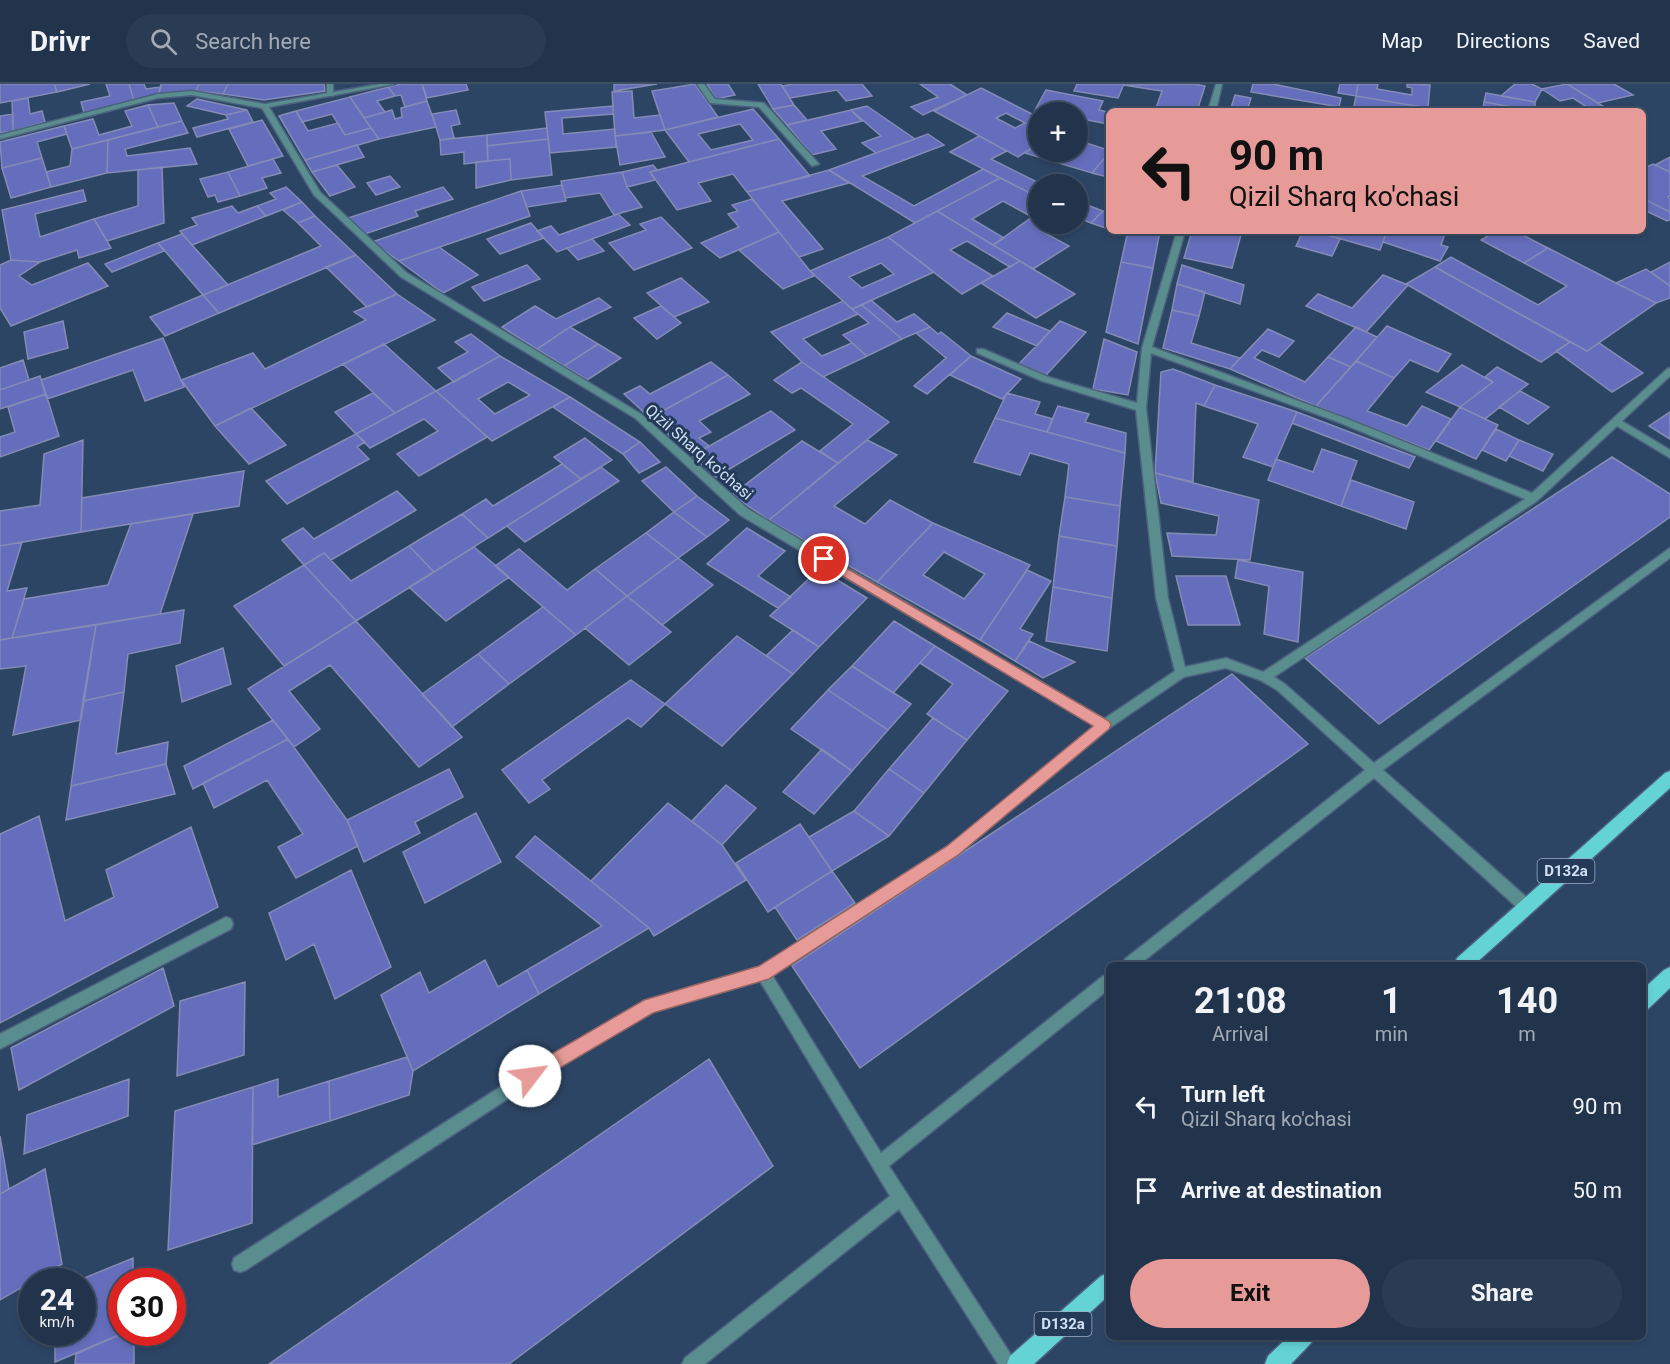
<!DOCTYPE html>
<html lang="en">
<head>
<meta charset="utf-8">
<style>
	:root { --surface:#22344c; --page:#2a3c53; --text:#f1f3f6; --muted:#a2aab5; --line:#3f4f64; --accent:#e69b98 }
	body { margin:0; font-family:Roboto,sans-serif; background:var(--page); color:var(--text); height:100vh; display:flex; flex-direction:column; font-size:22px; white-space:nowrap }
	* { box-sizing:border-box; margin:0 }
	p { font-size:20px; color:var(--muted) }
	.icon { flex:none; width:33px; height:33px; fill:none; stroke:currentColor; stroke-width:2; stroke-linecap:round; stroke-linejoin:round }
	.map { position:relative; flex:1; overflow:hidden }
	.panel { position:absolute; left:1106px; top:878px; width:540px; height:378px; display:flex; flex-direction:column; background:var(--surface); border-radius:9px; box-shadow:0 3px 9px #0003,0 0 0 2px var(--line) }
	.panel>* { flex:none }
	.hud { position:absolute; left:1106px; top:24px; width:540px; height:126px; border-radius:9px; box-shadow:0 3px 9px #0003,0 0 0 2px var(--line); background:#e69b98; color:#111; overflow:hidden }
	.buttons { position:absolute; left:1028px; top:18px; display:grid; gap:12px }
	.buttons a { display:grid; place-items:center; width:60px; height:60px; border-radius:50%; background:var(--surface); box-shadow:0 3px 9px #0003,0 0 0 2px var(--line); font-size:30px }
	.speed { position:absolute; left:18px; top:1184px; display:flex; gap:12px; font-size:30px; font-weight:700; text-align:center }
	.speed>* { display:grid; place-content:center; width:78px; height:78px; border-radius:50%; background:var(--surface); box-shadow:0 3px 9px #0003,0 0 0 2px var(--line); line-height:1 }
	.speed small { font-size:15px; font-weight:400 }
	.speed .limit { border:9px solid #d22; background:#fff; color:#111 }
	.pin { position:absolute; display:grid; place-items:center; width:51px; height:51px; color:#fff; margin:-26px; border:3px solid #fff; border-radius:50%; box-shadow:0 2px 6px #0007 }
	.me { position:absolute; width:66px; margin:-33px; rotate:60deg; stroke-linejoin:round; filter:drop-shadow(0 0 4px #0008) }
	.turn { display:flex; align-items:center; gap:21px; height:126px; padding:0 24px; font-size:27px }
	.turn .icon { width:78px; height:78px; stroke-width:2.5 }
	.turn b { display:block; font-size:42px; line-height:51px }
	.eta { display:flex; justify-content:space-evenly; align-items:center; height:102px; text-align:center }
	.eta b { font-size:36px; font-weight:700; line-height:42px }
	.cta { display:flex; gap:12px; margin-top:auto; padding:12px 24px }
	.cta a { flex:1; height:69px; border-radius:36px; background:var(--accent); color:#111; font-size:24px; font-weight:700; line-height:69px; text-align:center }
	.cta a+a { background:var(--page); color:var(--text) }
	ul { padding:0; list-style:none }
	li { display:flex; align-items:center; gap:18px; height:84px; padding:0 24px }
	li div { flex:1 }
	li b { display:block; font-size:22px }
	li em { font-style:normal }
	header { display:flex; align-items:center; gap:36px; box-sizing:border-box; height:84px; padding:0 30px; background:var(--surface); border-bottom:2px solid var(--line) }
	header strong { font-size:28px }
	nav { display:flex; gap:33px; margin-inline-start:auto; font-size:21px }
	.search { width:420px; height:54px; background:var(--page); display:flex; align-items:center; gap:15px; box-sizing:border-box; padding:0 21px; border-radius:33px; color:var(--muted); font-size:22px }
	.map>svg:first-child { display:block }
	.building { fill:#656ebc; stroke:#848cb5; stroke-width:1.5; fill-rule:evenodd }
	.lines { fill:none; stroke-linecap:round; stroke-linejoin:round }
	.service-casing { stroke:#4b617f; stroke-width:3 }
	.minor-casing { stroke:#4b617f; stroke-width:3 }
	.primary-casing { stroke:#4b617f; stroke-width:3 }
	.service { fill:#5a8d8d; fill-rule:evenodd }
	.minor { fill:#5a8d8d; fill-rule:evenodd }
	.primary { fill:#64d3d5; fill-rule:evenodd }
	.route { fill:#e69b98; stroke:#966563; stroke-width:1.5 }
	.labels { text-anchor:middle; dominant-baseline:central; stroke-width:6; stroke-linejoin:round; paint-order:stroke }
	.shield { fill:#233a59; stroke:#9eaec6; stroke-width:1.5 }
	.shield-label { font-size:15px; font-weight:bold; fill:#d2e0f4 }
	.street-label { font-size:16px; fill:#d2e0f4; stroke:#233a59 }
</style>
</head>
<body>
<header>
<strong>Drivr</strong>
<div class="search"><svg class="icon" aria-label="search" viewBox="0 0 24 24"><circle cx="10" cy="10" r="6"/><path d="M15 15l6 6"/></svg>Search here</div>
<nav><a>Map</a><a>Directions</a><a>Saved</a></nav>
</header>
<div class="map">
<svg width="1670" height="1280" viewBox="0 0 1670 1280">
	<rect width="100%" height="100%" fill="#2d4565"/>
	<path class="building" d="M0,0H54L57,8L0,19Z
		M54,0H90L57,8Z
		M106,0H129L134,17L84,29L81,18L110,12Z
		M129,0H144L146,5L161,3L158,12L134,17Z
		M161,0H199L196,7L158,12Z
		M199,0H228L223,10L196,7Z
		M228,0H324L325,7L264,16L223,10Z
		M401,0H422L427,17L405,23L401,11L395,12L388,3Z
		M422,0H466L468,6L427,14Z
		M614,0H657L614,7Z
		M695,0L718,33L665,46L652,7Z
		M707,0H728L735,11L716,15Z
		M758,0H781L794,21L773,25Z
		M793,0H862L872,12L846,17L837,6L790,14L782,2Z
		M920,0H950L967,11L923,31L911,23L938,13Z
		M1077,0H1124L1118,14L1074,7Z
		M1194,0L1205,2L1197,27H1155L1162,7L1123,1Z
		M1253,0H1273L1341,14L1339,23L1251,8Z
		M1340,0H1358L1356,12L1338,9Z
		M1358,0H1378L1377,5L1412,11V4L1407,3V0L1430,1L1428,24L1356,12Z
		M1515,0H1532L1542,5L1535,18L1501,12Z
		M1567,0L1598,19L1610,27H1593L1573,14L1560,17L1542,5Z
		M1567,0H1614L1633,11L1598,19Z
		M388,3L395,12L377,17L385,28L364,34L350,13Z
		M981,4L1038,33V60L1018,73L934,27ZM1006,29L1025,39L1015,44L996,34Z
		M1046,6L1103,17L1099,26L1108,28V40L1077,34V28L1035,26Z
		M632,7L634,34L660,31L665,46L615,52L612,8Z
		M1486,9L1535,18V27L1484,18Z
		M1235,11L1251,14L1247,27H1230Z
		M1356,12L1428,24L1444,27H1353Z
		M350,13L371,44L345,51L332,30L302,38L296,27Z
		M28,14L30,30L42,27L45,38L13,47L12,17Z
		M197,15L247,26L226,31L187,22Z
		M427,17L436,43L379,55L364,34L392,26L395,35L402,33L401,24Z
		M1484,18L1534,27H1483Z
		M174,19L182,37L158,43L148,21Z
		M148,21L158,43L72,65L64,42L93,35L99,51L132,42L125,27Z
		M794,21L807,36L787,41L773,25Z
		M613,22V30L562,34L563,50L615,45L616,63L550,69L545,28Z
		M867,22L915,55L876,69L862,59L881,52L851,26Z
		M753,25L779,55L689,78L665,46ZM740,40L753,56L711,66L698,50Z
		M247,26L253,38L197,53L193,44L228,35L226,31Z
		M456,26L460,40L451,42L454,54L440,56L432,30Z
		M851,26L862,37L821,47L836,65L812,71L787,41Z
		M296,27L308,47L338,39L345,51L371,44L379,55L305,76L279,32Z
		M13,30V47L0,49V32Z
		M262,36L283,72L248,82L229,45Z
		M182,37L188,49L125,65L127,72L190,64L197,80L107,89L108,56Z
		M64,42L67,50L37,58L42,74L2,84L0,58Z
		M547,44L548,55L487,62V51Z
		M651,48L665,73L620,81L615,52Z
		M928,50L944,61L862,92L914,122L983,85L1000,94L915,139L829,86Z
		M487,51L488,77L464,80V68L441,71L440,56Z
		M979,52L1007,67L991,75L1041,100H1038V113L950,68Z
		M548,55L552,91L511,96L510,75L488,77L487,62Z
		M779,55L810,92L747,108L733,90L698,99L711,117L677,126L650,88Z
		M108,56L107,89L51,103L46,88L70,82L72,65Z
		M1077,56L1108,66V70L1092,89L1025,69L1038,60V68H1077Z
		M357,61L364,73L312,88L305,76Z
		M1108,70V93L1092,89Z
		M1670,73V88L1655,81Z
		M42,74L51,103L11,114L2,84Z
		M273,75L281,89L262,94L267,104L240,112L228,88Z
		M510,75L511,96L476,104V78Z
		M1653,80L1670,88V112L1668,113L1670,115V128L1642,114V85Z
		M337,81L355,103L330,112L312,88Z
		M653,81L657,86L650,88L655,96L627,103L622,88Z
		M162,83L164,139L107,157L94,135L138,122V86Z
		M829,86L849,99L782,117L823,165L799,173L747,108Z
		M228,88L240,112L218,118L215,111L208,113L200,95Z
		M622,88L627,103L642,123L614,131L600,109L565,114L561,97Z
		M390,92L400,103L376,111L367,99Z
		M1000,94L1038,113V129L1032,133L1003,117L972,135L1004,154L993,161L937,127Z
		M562,101L566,117L527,123L521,107Z
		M286,103L302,118L266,132L257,122L276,115L270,109Z
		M443,103L453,115L415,127L418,132L365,150L348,134Z
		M83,106L86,117L35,130L40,153L94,135L111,164L79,174L77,166L40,178L11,176L2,126Z
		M521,107L530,132L399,177L372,158Z
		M1642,114L1670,128V136L1667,137L1642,125Z
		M752,115L779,148L720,174L701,159L739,143L728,130L738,127L732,121Z
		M1077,117L1103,127L1091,139L1077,133Z
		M302,118L315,132L298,139L283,126Z
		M232,122L238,129L257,122L266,132L192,161L180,147L197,141L192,134Z
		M937,127L993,161L1020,177L1010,183L967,157L950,166L993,192L962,210L888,153Z
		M1103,127L1108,129V145L1091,139Z
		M618,130L630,141L557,168L537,147L551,142L559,151Z
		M315,132L356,171L219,229L203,211L321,162L298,139Z
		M661,133L692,164L634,186L609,159L646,146L640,140Z
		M1032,133L1038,136V140L1049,142L1041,147L1069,162L1033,185L993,161Z
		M531,139L544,154L500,170L487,155Z
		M1115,147H1160L1153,184L1121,178L1127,151Z
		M1192,147H1242L1232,184L1184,174Z
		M1303,147H1313L1340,155L1332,172L1296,162Z
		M1313,147H1387L1380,166Z
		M1387,147H1446L1441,161L1448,163L1440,177L1383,158Z
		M1496,147H1515L1548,164L1524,179L1481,156Z
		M779,148L814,192L783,205L739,166Z
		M182,150L192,161L228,201L203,211L158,159Z
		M888,153L934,188L852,225L810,187ZM881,179L894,190L862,204L849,193Z
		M592,155L604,167L578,176L567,164Z
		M158,159L164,167L112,188L105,180Z
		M439,163L478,191L443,209L399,177Z
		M1548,164L1616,199L1656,219L1587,267L1435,183L1451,173L1538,221L1567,202L1524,179Z
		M356,171L397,210L367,223L326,183Z
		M11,176L40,178L19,192L32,201L88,179L108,202L11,242L0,224V181Z
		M1020,177L1033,185L1075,210L1036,234L981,199Z
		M1121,178L1153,184L1138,260L1106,248Z
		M1670,178V202L1651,188Z
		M527,181L540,195L484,217L472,203Z
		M1182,181L1244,201L1240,220L1177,200Z
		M1435,183L1570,258L1541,278L1406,200Z
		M1646,185L1670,202V214L1656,219L1616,199Z
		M1383,191L1408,201L1366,248L1306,222L1318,210L1352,224Z
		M681,194L709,218L674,233L647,209Z
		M1177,200L1205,208L1199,232L1172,226Z
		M397,210L435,236L215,342L181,296L253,269L265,285L366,236L354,228Z
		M203,211L219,229L165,252L150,233Z
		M599,214L611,223L570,243L537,265L502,243L535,222L556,235Z
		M871,216L897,238L914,230L930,243L902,255L862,221Z
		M843,217L858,230L803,255L822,272L852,259L867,272L823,293L802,278L771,248Z
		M862,221L888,243L902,255L867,272L843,251L869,239L852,225Z
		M661,222L681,239L657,255L634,234Z
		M1172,226L1199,232L1191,259L1240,274L1230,285L1163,264Z
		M1007,229L1050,247L1037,262L993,243Z
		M63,237L68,264L28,275L24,248Z
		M1060,237L1086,248L1046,291L1019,280Z
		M1387,242L1451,270L1438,288L1410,276L1394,294L1356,277Z
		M570,243L598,260L564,282L537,265Z
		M930,243L938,250L941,248L971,272L927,310L914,302L946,274L916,249Z
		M1356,243L1377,253L1351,283L1328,273Z
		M1268,245L1294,257L1279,273L1262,266L1254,274L1305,298L1328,273L1351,283L1316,322L1230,285Z
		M471,250L500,272L454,298L438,284L468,268L455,258Z
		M163,254L184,303L145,317L133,286L47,315L41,296Z
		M1104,255L1137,268L1128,311L1093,305Z
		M1570,258L1587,267L1599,259L1643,289L1612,308L1556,267Z
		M384,260L436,307L395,329L343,280Z
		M598,260L621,274L587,296L564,282Z
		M500,272L570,313L492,357L436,307ZM508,298L530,311L495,330L478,315Z
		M971,272L1021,295L1002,315L950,291Z
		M23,276L29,296L0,306V284Z
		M1356,277L1394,294L1367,327L1407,342L1422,322L1451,335L1429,366L1316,322Z
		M711,278L728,291L650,334L624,310L640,302L650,310Z
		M802,278L889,338L838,379L820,367L853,340L801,304L792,309L774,296Z
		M1462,281L1493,298L1460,323L1426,308Z
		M1497,283L1528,300L1485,335L1460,323L1493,298L1485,293Z
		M1173,285L1215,301L1204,322L1196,319L1193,398L1155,389L1161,288Z
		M728,291L750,310L699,337L711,348L699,354L709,362L692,372L650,334Z
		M40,292L46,310L0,325V306Z
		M1215,301L1297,328L1273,383L1243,373L1258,340L1204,322Z
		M436,307L487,353L419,392L397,370L438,347L424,335L370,364L356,350Z
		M1520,307L1549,323L1528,340L1499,323Z
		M373,309L395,329L356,350L335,328Z
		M1007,309L1040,318L1035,330L1053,335L1047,348L995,334Z
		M46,310L59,352L0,373V353L15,348L8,323Z
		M570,313L640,358L623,370L553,323Z
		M1058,322L1089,330L1085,338L1126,349L1125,369L1047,348Z
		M1460,323L1498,341L1476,375L1436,357Z
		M251,324L286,361L249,380L215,342Z
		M771,327L795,346L716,393L692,372Z
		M1297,328L1415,373L1409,384L1292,339Z
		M1670,328V355L1649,342Z
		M995,334L1125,369L1120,422L1065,413L1069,380L1030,369L1020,391L974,378Z
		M1496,345L1519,356L1506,377L1482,366Z
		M356,350L365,358L357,363L369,375L287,420L266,397Z
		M585,354L612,376L581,395L554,373Z
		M83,356L81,448L0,462V427L40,421L44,370Z
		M867,356L897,371L834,422L865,440L890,416L933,439L877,498L769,436Z
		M1519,356L1553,370L1543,387L1509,372Z
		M802,357L838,379L769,436L732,411Z
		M640,358L660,378L639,389L623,370Z
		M1322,365L1357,377L1341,422L1268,396L1276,375L1313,388Z
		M1612,373L1670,410V433L1379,640L1305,574Z
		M562,380L581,395L488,454L462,430L486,415L493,422Z
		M601,383L619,397L525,458L507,442Z
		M666,383L697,412L674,428L642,397Z
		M244,387L239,422L81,448L82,414Z
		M1155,389L1259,416L1250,476L1172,472L1167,449L1216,451L1219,432L1161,419Z
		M1351,396L1414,418L1406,445L1341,422Z
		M397,407L416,426L331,476L324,469L304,481L282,456L303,444L314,455Z
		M697,412L729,436L707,453L674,428Z
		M1065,413L1120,422L1117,462L1059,452Z
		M674,428L707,453L678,474L646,449Z
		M193,430L160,530L12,554L24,515L108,501L131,440Z
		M462,430L488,454L434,488L409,462Z
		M933,439L1030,481L980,556L877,498ZM944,468L985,490L964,515L923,491Z
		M747,444L785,467L758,492L791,513L778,524L707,480Z
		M646,449L678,474L627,512L595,485Z
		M1059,452L1117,462L1112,514L1053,503Z
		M22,458L7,507L27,504L12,554L0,556V462Z
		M409,462L434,488L356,537L304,481L324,469L351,497Z
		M474,463L509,493L446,537L409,503Z
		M519,465L567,506L595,485L627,512L576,551L495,482Z
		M678,474L713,501L662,541L627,512Z
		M1238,476L1303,488L1298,558L1264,550L1269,502L1235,494Z
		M304,481L356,537L284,582L234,522Z
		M819,485L867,514L819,563L770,532Z
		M1027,486L1051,497L1020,545L1033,550L1015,577L980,556Z
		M1176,492H1226L1240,541H1188Z
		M1053,503L1112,514L1107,567L1046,557Z
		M627,512L671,548L629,581L585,544Z
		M543,523L576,551L509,600L478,570Z
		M184,526L180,559L128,570L124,608L83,617L96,541Z
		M356,537L462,653L419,683L330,581L289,607L320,645L294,663L248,605Z
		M894,537L935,562L893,609L852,582Z
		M96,541L81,636L13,651L26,582L0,585V556Z
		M793,546L819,563L793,590L766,572Z
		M737,552L793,590L722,662L665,620Z
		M1029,557L1075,578L1043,594L1015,577Z
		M935,562L1008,607L967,656L927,630L953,600L920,579Z
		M223,564L231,600L182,618L176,582Z
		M478,570L509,600L452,643L422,610Z
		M852,582L911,620L888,646L828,606Z
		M1232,590L1308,660L860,984L792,882Z
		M631,596L665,620L641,643L628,634L542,696L550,705L529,719L502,686Z
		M828,606L888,646L852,687L791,645Z
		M124,608L116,670L168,658L166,680L71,702L83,617Z
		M933,634L967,656L924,709L889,685Z
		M273,636L288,655L193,705L184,682Z
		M288,655L347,736L358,762L296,794L278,763L303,750L267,696L214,724L203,699Z
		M822,665L852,687L814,730L783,708Z
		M166,680L175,710L66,736L71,702Z
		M449,685L463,713L415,738L420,749L364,778L347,736Z
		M889,685L924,709L889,752L854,727Z
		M726,701L756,724L722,761L692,737Z
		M668,719L722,761L746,796L654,852L649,844L591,797Z
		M854,727L889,752L832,787L809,753Z
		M476,729L501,778L425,819L403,768Z
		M39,732L65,837L114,813L106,786L191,743L218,823L0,939V750Z
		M800,740L832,787L768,828L736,779Z
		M535,752L649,844L539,910L527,886L602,842L516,773Z
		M351,786L391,883L335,915L314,860L286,876L269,829Z
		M832,787L855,819L797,856L775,823Z
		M485,876L498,903L527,886L539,910L413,987L381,911L420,888L429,909Z
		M163,884L174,922L19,1006L11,964Z
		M245,898L244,971L177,992L180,917Z
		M407,973L413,987L409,1011L330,1037L329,997Z
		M709,975L773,1082L509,1280H269Z
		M129,995L128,1032L24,1070L27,1031Z
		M278,995V1013L329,997L330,1037L252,1061L253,1003Z
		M253,1003L252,1139L168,1166L175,1027Z
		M0,1052L9,1105L0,1110Z
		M45,1085L62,1180L0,1216V1110Z
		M133,1174V1197H122V1248H126L55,1278V1248H82V1197H77Z
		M126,1248H134V1280H75L76,1270Z"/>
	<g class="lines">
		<defs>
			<path id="service" d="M327,0H333V12L327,11Z
				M697,0H704L715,15L764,19L819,80L812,82L759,23L710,19Z"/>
			<path id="minor" d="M380,0H395L269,23L320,108L407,189L641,330L748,425L1104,635L1175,587L1156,514L1136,326L1042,297L977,269V265H983L1048,293L1137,319L1142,264L1177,147H1185L1152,263L1345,334L1532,409L1667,285L1670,284V292L1622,337L1670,366V374L1617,342L1537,417L1274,593L1285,600L1374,679L1670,464V474L1383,686L1532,818L1534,823L1532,828L1527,829L1522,828L1374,694L1140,880H1123L1125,875L1365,686L1277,606L1260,596L1226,584L1184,593L1108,645L957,771L772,891L881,1069L1103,892L1108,890V906L889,1082L1017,1280H998L899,1125L705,1280H682L685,1274L890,1112L760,897L653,928L535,997L246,1186L240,1188L234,1186L232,1180L234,1174L525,987L645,917L760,883L947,763L1095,642L740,431L635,334L401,193L314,111L262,24L192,11L158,14L0,55V51L158,10L192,7L265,20ZM1151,269L1338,338L1525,415L1263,588L1226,574L1185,583L1168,514L1146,324Z
				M1216,0H1222L1216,27H1208Z
				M226,833L231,835L233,840L231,845L0,965V950Z"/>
			<path id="primary" d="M1670,687V704L1475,880H1455L1457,874L1665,689Z
				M1670,883V904L1648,925L1642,928V906L1664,886Z
				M1108,1189V1212L1034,1280H1007L1010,1272L1101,1192Z
				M1289,1252H1314L1311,1259L1291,1280H1265L1268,1272Z"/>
		</defs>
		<use href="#service" class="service-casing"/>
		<use href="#minor" class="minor-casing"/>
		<use href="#primary" class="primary-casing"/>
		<use href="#service" class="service"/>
		<use href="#minor" class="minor"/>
		<use href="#primary" class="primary"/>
	</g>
	<path class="route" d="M824,471L1109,637L1111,641L1109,645L957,772L769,895L653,929L536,998L530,1000L524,998L522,992L524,986L644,916L759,882L947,762L1093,642L819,478L818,475Z"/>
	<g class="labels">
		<g class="shield">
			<rect x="1537.5" y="775" width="57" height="24" rx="4.5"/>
			<rect x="1034.5" y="1228" width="57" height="24" rx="4.5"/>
		</g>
		<g class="shield-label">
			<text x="1566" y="787">D132a</text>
			<text x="1063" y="1240">D132a</text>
		</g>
		<g class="street-label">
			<text transform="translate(699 368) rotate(41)">Qizil Sharq ko'chasi</text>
		</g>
	</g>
</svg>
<div class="buttons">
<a>+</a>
<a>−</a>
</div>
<div class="speed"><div>24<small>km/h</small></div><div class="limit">30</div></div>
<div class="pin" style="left:824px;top:475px;background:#d93025"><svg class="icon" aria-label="arrive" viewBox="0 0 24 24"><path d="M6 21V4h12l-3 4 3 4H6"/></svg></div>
<svg class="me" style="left:530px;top:992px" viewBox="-20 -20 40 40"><circle r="19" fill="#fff"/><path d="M0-13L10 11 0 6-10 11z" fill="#e69b98"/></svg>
<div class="hud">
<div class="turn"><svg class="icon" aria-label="left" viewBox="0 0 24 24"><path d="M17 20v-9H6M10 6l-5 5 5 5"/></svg><div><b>90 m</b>Qizil Sharq ko'chasi</div></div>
</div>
<section class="panel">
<div class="eta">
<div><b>21:08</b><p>Arrival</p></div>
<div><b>1</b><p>min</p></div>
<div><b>140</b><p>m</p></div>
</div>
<ul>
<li><svg class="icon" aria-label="left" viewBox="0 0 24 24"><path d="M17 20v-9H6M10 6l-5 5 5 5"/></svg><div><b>Turn left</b><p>Qizil Sharq ko'chasi</p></div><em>90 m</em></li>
<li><svg class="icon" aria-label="arrive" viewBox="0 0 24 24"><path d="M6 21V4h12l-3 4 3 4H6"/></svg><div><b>Arrive at destination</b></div><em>50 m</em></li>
</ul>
<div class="cta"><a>Exit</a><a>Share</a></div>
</section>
</div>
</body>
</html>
